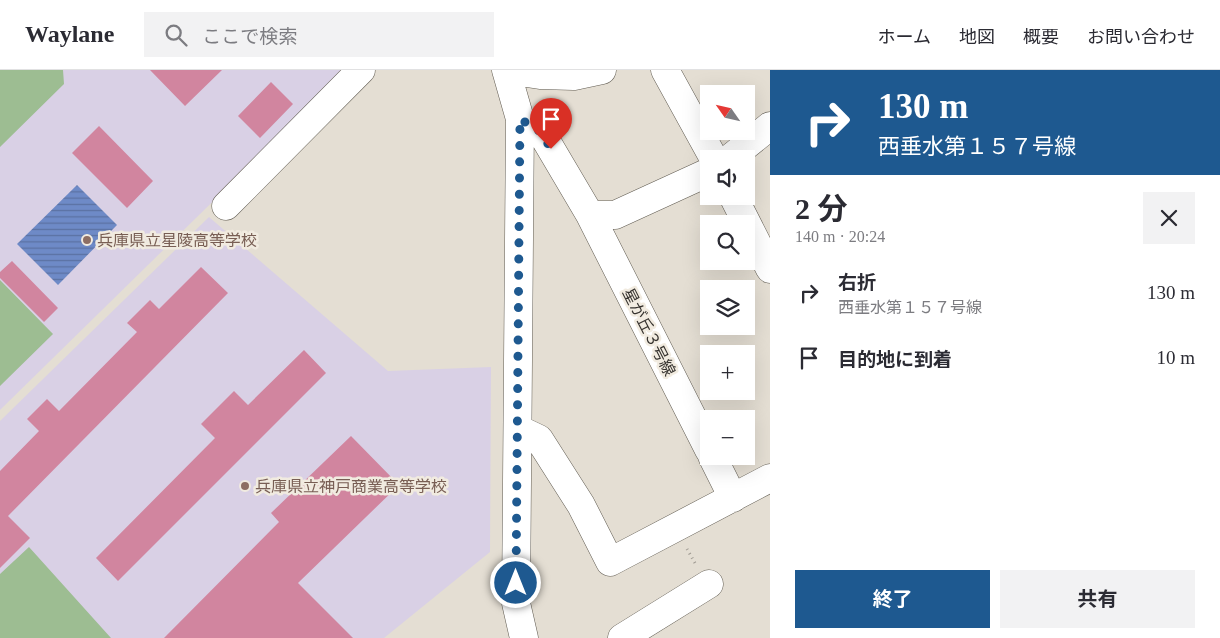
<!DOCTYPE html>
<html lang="ja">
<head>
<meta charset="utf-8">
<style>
	:root { --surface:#fff; --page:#f2f2f3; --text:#2b2b33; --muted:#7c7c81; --line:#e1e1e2; --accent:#1e5990 }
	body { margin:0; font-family:"Times New Roman","Noto Sans JP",serif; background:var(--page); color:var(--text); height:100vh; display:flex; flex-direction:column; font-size:19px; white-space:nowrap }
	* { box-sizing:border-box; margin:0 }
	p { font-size:16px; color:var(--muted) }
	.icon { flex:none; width:28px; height:28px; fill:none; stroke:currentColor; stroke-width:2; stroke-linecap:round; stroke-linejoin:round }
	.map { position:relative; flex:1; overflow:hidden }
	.side { display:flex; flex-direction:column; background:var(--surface); width:450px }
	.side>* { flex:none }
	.guide { background:#1e5990; color:#fff; overflow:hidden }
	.needle { width:32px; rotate:304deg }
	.controls { position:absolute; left:700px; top:15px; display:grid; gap:10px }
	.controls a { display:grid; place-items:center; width:55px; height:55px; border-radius:0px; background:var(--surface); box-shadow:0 5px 20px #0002; font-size:25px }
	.pin { position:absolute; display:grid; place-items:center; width:42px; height:42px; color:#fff; margin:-51px -21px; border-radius:50% 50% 50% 0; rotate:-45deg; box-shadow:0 0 5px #0007 }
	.pin .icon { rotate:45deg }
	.me { position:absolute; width:55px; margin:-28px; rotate:0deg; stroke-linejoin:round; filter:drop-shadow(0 0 4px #0008) }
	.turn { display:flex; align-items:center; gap:18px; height:105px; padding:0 25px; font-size:22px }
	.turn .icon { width:65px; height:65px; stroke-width:2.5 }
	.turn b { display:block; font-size:35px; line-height:42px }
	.round { display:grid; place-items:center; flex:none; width:52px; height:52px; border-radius:0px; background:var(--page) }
	.head { display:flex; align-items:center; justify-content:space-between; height:85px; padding:0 25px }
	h1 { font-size:30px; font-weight:700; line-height:38px }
	.cta { display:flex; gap:10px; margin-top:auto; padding:10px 25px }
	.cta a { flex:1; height:58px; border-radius:0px; background:var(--accent); color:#fff; font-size:20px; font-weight:700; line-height:58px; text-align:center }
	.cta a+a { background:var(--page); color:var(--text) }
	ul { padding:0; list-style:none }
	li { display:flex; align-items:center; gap:15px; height:65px; padding:0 25px }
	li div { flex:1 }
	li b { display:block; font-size:19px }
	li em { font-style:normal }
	header { display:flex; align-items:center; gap:30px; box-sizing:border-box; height:70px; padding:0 25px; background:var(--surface); border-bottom:1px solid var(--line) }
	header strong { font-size:24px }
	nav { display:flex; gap:28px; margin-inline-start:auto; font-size:18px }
	.search { width:350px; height:45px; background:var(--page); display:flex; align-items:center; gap:12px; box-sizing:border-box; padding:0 18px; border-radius:0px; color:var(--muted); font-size:19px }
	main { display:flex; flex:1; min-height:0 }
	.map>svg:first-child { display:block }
	.education { fill:#d9d0e5 }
	.garden { fill:#9dbd92 }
	.water { fill:url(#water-rules) }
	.building { fill:#d1859f }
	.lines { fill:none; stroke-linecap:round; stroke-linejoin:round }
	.minor-casing { stroke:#615c52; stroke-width:29 }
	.path { stroke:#a09b93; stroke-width:3; stroke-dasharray:1 4; stroke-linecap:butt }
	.minor { stroke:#fff; stroke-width:28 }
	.route { stroke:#1e5990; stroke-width:9; stroke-dasharray:0 16.2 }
	.education-dot { fill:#8d6e63; stroke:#f1ebe0; stroke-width:2 }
	.labels { text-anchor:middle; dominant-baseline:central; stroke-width:5; stroke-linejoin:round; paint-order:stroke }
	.education-label { font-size:16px; fill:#785e54; stroke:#f1ebe0; text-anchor:start }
	.street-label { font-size:16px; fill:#35322e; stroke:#f1ebe0 }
</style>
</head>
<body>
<header>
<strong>Waylane</strong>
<div class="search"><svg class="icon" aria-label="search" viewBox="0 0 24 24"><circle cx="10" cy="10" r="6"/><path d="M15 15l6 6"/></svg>ここで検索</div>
<nav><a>ホーム</a><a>地図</a><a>概要</a><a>お問い合わせ</a></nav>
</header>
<main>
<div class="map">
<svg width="770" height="568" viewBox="0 0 770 568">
	<defs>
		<pattern id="water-rules" width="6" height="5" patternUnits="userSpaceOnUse" patternTransform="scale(1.25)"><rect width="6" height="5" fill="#6e8ac7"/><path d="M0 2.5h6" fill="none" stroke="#5b71a2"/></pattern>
	</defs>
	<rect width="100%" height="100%" fill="#e4ded3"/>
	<path class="education" d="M0,0H347L0,340Z
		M209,147L388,301L491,297L490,482L384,568H0V351Z"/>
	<path class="garden" d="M0,0H63L64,14L0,77Z
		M0,210L53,264L0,316Z
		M29,477L111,568H0V504Z"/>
	<path class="water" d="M77,115L117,155L58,215L17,174Z"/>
	<path class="building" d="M150,0H222L185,36Z
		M271,12L293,34L260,68L238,46Z
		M99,56L153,111L127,138L72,83Z
		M12,191L58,238L44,252L0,208V202Z
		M201,197L228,223L8,446L30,468L0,498V401L39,361L27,349L47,329L59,341L137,262L127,253L150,230L159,239Z
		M304,280L326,303L118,511L96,488L215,368L201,354L234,321L248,335Z
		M351,366L399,415L298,513L353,568H164L279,452L271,443Z"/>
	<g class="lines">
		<defs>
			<path id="minor" d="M506,0L520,49L516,533L524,568
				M508,0L540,5L574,6L602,0
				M665,0L714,89
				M520,49L541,62L590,145H615L709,102
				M729,89L770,56
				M733,126L770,199
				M226,136L361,0
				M590,145L709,380
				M518,359L539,369L581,435L610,492L770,408
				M712,386L733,428
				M622,568L709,514"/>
		</defs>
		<use href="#minor" class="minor-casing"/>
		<path class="path" d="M687,479L695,493"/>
		<use href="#minor" class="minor"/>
	</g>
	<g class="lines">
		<path class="route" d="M516,513L520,49L541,62L551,79"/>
	</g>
	<g class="education-dot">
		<circle cx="87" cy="170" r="5"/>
		<circle cx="245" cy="416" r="5"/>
	</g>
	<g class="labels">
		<g class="education-label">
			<text x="97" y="170">兵庫県立星陵高等学校</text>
			<text x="255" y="416">兵庫県立神戸商業高等学校</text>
		</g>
		<g class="street-label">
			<text transform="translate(649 262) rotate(63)">星が丘３号線</text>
		</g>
	</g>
</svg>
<div class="controls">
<a><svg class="needle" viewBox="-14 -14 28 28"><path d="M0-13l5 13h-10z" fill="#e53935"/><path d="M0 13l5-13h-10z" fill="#7c7c81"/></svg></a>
<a><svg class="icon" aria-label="sound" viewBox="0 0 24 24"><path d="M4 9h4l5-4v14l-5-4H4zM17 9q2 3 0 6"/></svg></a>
<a><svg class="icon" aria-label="search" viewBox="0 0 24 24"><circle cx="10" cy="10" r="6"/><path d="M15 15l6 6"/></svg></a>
<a><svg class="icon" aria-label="layers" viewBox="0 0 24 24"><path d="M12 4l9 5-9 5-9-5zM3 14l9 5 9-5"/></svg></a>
<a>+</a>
<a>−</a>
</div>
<div class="pin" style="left:551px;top:79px;background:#d93025"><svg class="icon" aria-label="arrive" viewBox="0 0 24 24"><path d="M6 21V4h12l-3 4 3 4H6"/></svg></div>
<svg class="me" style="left:516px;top:513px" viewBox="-20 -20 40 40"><circle r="17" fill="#1e5990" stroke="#fff" stroke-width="3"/><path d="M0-11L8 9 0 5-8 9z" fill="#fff"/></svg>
</div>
<section class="side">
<div class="guide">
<div class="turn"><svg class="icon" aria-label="right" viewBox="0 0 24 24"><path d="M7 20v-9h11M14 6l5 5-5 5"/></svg><div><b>130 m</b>西垂水第１５７号線</div></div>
</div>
<div class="head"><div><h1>2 分</h1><p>140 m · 20:24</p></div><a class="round"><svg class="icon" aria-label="close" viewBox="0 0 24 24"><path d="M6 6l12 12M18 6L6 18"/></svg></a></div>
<ul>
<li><svg class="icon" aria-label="right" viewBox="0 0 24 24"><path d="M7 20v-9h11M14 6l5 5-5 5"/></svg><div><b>右折</b><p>西垂水第１５７号線</p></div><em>130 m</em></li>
<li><svg class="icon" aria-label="arrive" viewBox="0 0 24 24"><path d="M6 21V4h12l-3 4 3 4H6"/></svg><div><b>目的地に到着</b></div><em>10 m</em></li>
</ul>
<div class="cta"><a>終了</a><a>共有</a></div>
</section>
</main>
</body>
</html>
